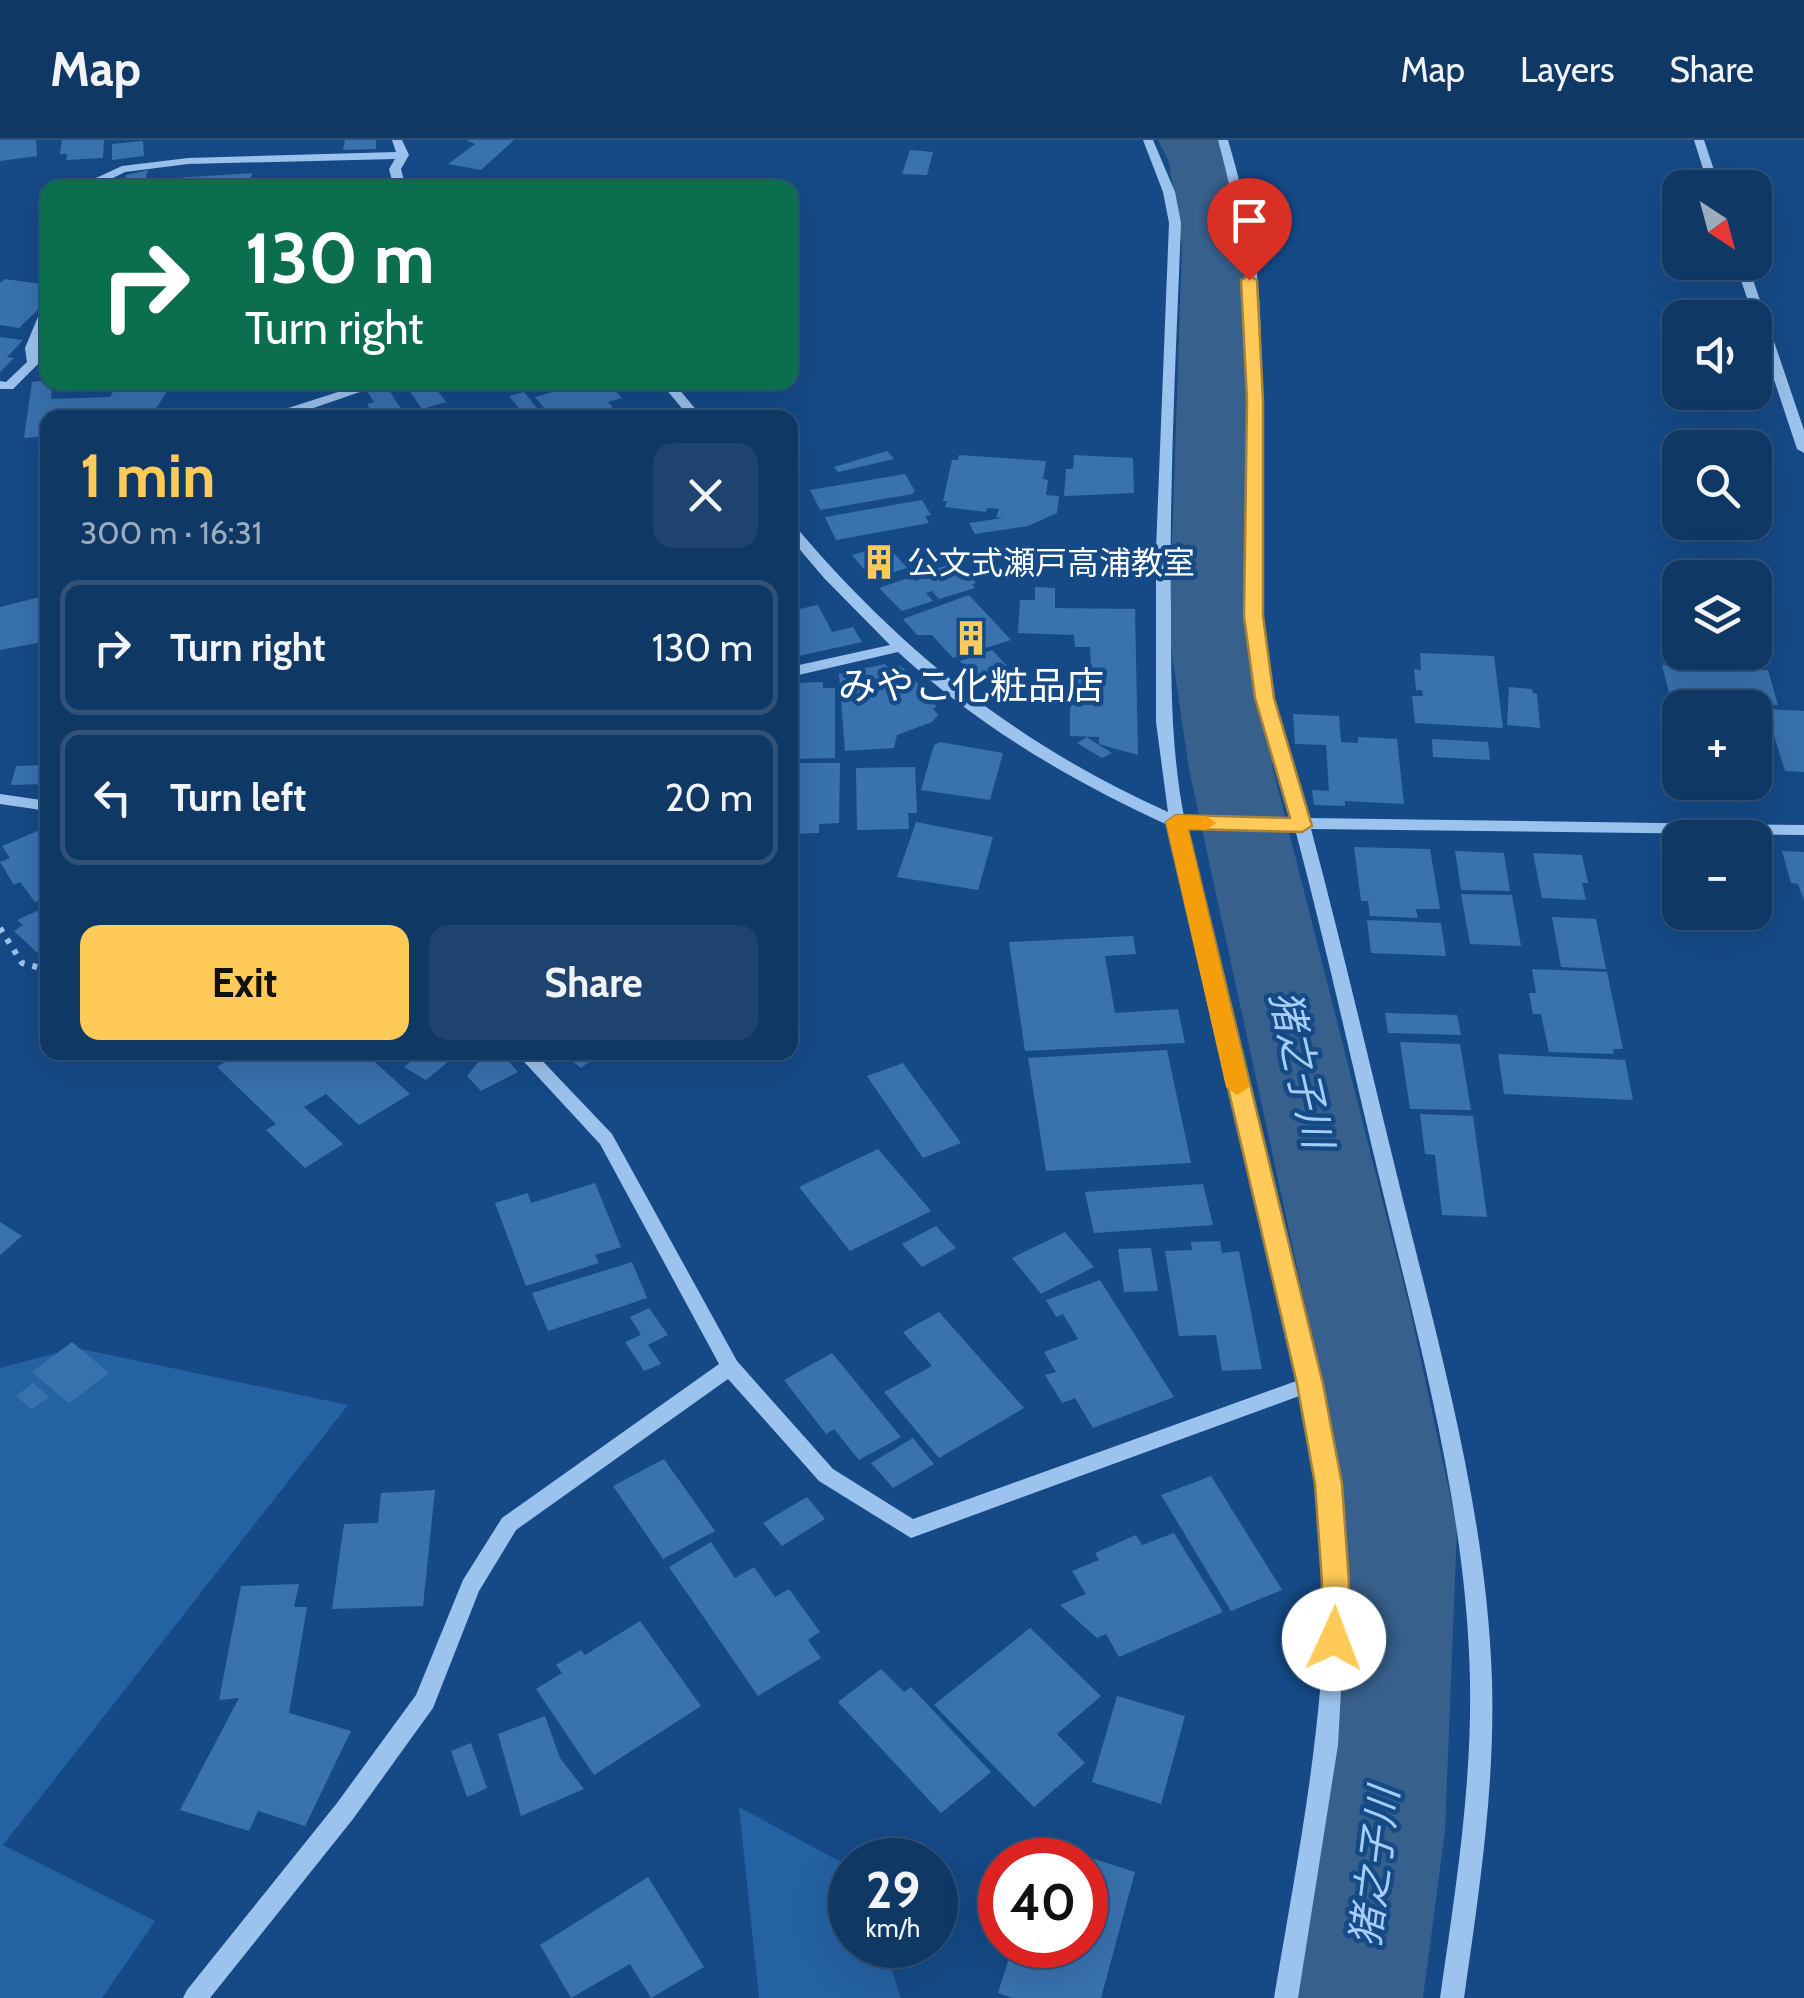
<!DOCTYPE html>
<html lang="en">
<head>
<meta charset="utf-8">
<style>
	:root { --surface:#103865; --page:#1e436e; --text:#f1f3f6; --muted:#9cacbf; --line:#305279; --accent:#ffca58 }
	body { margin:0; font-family:Cabin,"Noto Sans JP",sans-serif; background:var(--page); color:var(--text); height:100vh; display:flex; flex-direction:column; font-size:38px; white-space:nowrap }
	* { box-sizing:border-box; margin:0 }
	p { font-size:32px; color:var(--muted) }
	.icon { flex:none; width:55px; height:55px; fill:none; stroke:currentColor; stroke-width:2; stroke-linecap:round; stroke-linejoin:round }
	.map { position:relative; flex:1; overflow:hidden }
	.drawer { position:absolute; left:40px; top:270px; width:758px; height:650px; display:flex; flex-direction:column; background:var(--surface); border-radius:20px; box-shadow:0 10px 40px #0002,0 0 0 2px var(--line) }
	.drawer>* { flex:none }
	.guide { position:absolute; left:40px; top:40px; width:758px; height:210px; border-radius:20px; box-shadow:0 10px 40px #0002,0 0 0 2px var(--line); background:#0b6e4f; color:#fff; overflow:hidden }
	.needle { width:65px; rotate:144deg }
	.fabs { position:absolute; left:1662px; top:30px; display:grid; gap:20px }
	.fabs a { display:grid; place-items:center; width:110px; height:110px; border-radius:20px; background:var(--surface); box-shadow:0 10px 40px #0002,0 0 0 2px var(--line); font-size:50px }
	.speed { position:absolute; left:828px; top:1698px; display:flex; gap:20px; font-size:50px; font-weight:700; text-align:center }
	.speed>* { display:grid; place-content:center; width:130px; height:130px; border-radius:50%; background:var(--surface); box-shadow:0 10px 40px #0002,0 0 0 2px var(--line); line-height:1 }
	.speed small { font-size:25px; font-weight:400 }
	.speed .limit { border:15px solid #d22; background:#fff; color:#111 }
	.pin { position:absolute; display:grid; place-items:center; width:85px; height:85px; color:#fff; margin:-102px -42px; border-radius:50% 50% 50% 0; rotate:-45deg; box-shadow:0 0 10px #0007 }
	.pin .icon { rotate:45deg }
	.me { position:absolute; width:110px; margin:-55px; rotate:2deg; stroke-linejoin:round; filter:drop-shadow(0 0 8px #0008) }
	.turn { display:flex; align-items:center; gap:35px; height:210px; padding:0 40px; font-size:45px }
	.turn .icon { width:130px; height:130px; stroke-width:2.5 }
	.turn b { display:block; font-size:70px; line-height:85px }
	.round { display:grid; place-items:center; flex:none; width:105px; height:105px; border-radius:20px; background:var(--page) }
	.summary { display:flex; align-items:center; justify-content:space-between; height:170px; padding:0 40px }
	h1 { font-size:60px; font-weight:700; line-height:75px; color:var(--accent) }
	.button { display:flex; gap:20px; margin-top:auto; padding:20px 40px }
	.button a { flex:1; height:115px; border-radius:20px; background:var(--accent); color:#111; font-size:40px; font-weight:700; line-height:115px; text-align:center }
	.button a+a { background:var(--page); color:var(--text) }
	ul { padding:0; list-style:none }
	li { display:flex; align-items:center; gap:30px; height:135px; margin:0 20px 15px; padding:0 20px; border:5px solid var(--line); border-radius:20px }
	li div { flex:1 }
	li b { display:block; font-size:38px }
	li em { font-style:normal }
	header { display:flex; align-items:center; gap:60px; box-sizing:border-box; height:140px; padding:0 50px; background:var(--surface); border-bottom:2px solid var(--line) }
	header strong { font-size:48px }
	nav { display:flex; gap:55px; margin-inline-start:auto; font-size:35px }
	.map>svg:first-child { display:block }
	.green { fill:#2562a4 }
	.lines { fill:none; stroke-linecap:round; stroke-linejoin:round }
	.river { fill:#38608d; fill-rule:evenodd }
	.building { fill:#3972af }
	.path { stroke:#9bc3ee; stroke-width:6; stroke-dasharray:5 8; stroke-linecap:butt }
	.minor { fill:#9bc3ee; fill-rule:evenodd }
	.route { fill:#ffca58; stroke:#a68339; stroke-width:2.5 }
	.slow { fill:#f59e0b }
	.labels { text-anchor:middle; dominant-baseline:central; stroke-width:9; stroke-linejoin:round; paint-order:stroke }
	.far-poi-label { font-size:32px; fill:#fff; stroke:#154a87; text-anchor:start }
	.poi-label { font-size:38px; fill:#fff; stroke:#154a87 }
	.water-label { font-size:40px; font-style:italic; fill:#a6cdf6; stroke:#154a87 }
</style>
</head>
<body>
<header>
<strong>Map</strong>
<nav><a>Map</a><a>Layers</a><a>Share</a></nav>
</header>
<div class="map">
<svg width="1804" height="1858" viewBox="0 0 1804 1858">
	<rect width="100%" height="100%" fill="#154a87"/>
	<path class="green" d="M76,1208L348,1265L3,1705L155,1781L102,1858H0V1228Z
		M739,1667L850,1727V1805H884L901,1858H759Z"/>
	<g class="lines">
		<path class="river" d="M1158,0H1218L1229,22L1246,106L1247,494L1273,629L1410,1169L1457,1388L1445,1691L1423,1858H1293L1321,1691L1345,1388L1306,1169L1189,629L1169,494L1182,106L1169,22Z"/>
	</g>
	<path class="building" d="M0,0H36L37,16L0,21Z
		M62,0H104L103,18L66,20L67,14H60Z
		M345,0H376V9L343,10Z
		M466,0H514L481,30L448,24L475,4Z
		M143,1L144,16L112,20V4Z
		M910,10L933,12L927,35L902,34Z
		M148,30L145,40L252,33L248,48H121L126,35Z
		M5,139L48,145V153L38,162L45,163L19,188L0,185V143Z
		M0,197L23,200L7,217L14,218L0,232Z
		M48,240L53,242L51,259L110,257L119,242H173L150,278H48V296L24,298L32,242Z
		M403,242H431L446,262L422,269Z
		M587,242H608L622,258L608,262L613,267L584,278H553L535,257Z
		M387,246L394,258L407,278H375L367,264L374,262L367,251Z
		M524,252L545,278H527L509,256Z
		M887,311L894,319L838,332L834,327Z
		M959,315L1046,321L1043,339L1048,340L1046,355L1059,356L1057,373L1028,386L975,394L969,383L1003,378L996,377L999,369L987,368L986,372L945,367L947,361H943L952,320H958Z
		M1074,315L1133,318L1134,353L1064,356L1066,329H1073Z
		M905,334L915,351L912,354L820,370L810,350Z
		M922,360L931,375L925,376L929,383L836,400L825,377Z
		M887,405L907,428L872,439L852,415Z
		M955,423L962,426L976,443L972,444L975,448L939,459L932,451L926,453L933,461L902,471L879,448L911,437L915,441L923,438L919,434Z
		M1035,447L1055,448V468L1135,469L1138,615L1099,604V597L1070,596V528L1091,529L1090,507H1075L1074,495L1018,493L1020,460H1035Z
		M48,455V501L0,510V467Z
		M969,455L1011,500L953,518L932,495H917L903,479Z
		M818,465L832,492L853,487L862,502L790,518V471Z
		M992,510L1012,531L979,542L960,521Z
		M1420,513L1494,516L1503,588L1415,583L1412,556H1423L1422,550H1416L1414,529L1421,530Z
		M885,524L889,529L900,526L907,531L937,567L933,568L938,575L932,582L897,595L894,608L845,611L839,534Z
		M1662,525L1768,530L1778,565L1671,560Z
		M823,542V548H835V618L790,619V550L793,543Z
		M1509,547L1532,549L1533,553L1537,554L1540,588L1507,585Z
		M1766,569L1804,571V632L1785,631Z
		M1293,574L1339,576L1341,602L1358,603V597L1397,599L1404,664L1345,661V666L1314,665L1312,650L1329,651L1326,605L1295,604Z
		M1087,597L1091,600L1112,613L1102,618L1077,603Z
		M1432,599L1488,602L1490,620L1433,617Z
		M940,602L1003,613L990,660L921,650L934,605Z
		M790,623H840L839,683L819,684V693L790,694Z
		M48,625V644L11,645L16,626Z
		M915,627L917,673H908L909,689L857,690L856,628Z
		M916,682L993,697L978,750L897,737Z
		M42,689L48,693V757L35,762L20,742L14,745L0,722L10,718L2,706Z
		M1354,707L1430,709L1440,769H1416L1418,778L1370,776L1368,761H1361Z
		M1455,711L1504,713L1510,751L1461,750Z
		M1782,711L1804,712V760L1798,744L1791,743Z
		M1533,713L1582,715L1588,743H1582L1586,760L1542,758Z
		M1461,754L1512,755L1521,806L1470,804Z
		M48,766V817L43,818L14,791L23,785L17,780Z
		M1552,777L1596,779L1606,829L1561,827Z
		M1367,780L1441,783L1446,816L1371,813Z
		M1133,796L1136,814L1105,816L1115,873L1178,869L1185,903L1025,911L1009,802Z
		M1532,829L1607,832L1623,909H1613L1614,914L1549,912L1541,874H1533L1529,853H1536Z
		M1385,873L1457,875L1461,895L1388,893Z
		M1400,902L1460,904L1471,970L1410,969Z
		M1167,910L1191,1023L1046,1031L1028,918Z
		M241,912H355L359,917L365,913L410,954L359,985L326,954L304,967L343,1004L305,1028L266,990L276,984L217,927Z
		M422,912H450L455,916L426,940L404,927Z
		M501,912L518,932L481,951L467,936L480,920Z
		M560,912H602L581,928Z
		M1498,914L1625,920L1633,960L1504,954Z
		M903,923L961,1003L923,1018L867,936Z
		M1420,974L1473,976L1487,1077L1442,1075L1435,1015L1425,1014Z
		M878,1009L931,1071L850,1111L799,1047Z
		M595,1043L621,1107L595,1115L599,1123L526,1146L495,1063L528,1053L531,1063Z
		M1203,1044L1213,1085L1094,1093L1085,1052Z
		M0,1082L22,1096L0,1115Z
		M936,1086L956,1108L922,1127L902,1104Z
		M1065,1092L1094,1127L1041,1154L1012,1118Z
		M1220,1101L1222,1113L1239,1111L1262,1229L1222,1231L1216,1195L1179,1196L1165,1111L1192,1110L1191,1102Z
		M1151,1108L1158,1151L1124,1152L1118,1109Z
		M632,1122L647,1158L548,1191L532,1153Z
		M1100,1140L1174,1257L1093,1288L1075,1258L1062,1263L1045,1235L1056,1232L1044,1212L1078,1199L1063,1174L1056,1177L1046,1160Z
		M649,1168L668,1195L648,1205L661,1224L644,1231L625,1202L641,1195L630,1177Z
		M939,1172L1024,1268L939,1318L884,1252L932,1226L903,1192Z
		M72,1202L109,1233L69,1263L32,1232Z
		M832,1213L901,1297L859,1320L834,1289L826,1294L784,1240Z
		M33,1243L49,1257L32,1269L16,1256Z
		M913,1298L934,1324L893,1348L871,1323Z
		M664,1319L715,1391L663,1419L613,1346Z
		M1211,1336L1282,1450L1231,1471L1161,1355Z
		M435,1350L423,1466L332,1469L344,1384L378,1383L381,1353Z
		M807,1357L825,1379L782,1406L763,1383Z
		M1174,1393L1223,1472L1119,1517L1106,1494L1097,1498L1060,1465L1086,1454L1072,1431L1099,1420L1095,1413L1136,1395L1142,1405Z
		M711,1402L735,1438L754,1427L775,1457L789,1449L820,1492L808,1500L821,1518L758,1556L669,1427Z
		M299,1444L294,1467H307L289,1573L351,1591L305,1686L258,1671L249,1691L180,1670L239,1558L219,1560L241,1446Z
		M640,1481L701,1566L594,1635L536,1549L562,1533L556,1525L581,1510L585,1515Z
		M1030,1488L1101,1556L1057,1594L1085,1623L1034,1667L934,1565Z
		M881,1529L904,1552L911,1547L991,1632L941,1673L838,1562Z
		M1117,1556L1185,1576L1161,1664L1092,1642Z
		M545,1576L560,1618L584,1649L521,1676L498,1594Z
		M471,1603L487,1648L467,1657L451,1611Z
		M1045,1703L1135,1732L1101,1858H1013L998,1853L1013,1805H1085V1720H1040Z
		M648,1737L704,1827L651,1858L630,1824L571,1858L540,1805Z"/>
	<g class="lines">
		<path class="path" d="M0,788L22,823L48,830"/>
		<path class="minor" d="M392,0H402L409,15L401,29L406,48H394L389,29L395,19L188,24L125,32L105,42L103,48H92L96,38L122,26L188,18L396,12Z
			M1143,0H1153L1175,52L1181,83C1176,213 1169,342 1171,472C1171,541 1171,609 1184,677L1292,678C1273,614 1252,553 1247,485C1239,369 1256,251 1245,134C1240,88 1230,45 1218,0H1228C1241,45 1252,88 1257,134C1269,251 1252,369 1262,486C1267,553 1289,614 1308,678L1804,685V695L1311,689C1344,813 1373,939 1404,1064C1443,1220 1487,1380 1492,1541C1495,1648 1479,1753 1464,1858H1440C1455,1753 1472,1648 1470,1541C1467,1380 1424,1220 1386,1065C1355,939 1328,813 1295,689L1186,687L1198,749L1320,1244L1338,1345L1347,1442L1338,1605L1298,1858H1274C1297,1721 1325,1583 1325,1444C1326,1380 1313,1317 1302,1255L911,1398L819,1341L728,1239L516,1390L479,1451L433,1568L353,1679L210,1858H183L187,1850L337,1663L416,1555L463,1440L502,1378L719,1224L600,1004L515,912H534L612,994L737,1221L833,1329L913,1379L1299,1240L1182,749L1170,686C1071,641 978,586 898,512L790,537V527L890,505L824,438L790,398V385L795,386C901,511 1018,605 1168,672L1156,582V410L1169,83L1163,52Z
			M1694,0H1704L1720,48H1709Z
			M1735,122H1747L1804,290V313L1797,309Z
			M48,163C48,185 36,202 39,223L13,249H0V241L6,242L27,222L25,208L42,167Z
			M369,242H389L293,275V278H281L282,270Z
			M660,242H673L703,278H690Z
			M0,654L48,661V671L0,664Z"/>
	</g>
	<path class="route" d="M1249,136L1257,140L1263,260V476L1274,558L1312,686L1302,692L1188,689L1323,1244L1342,1344L1349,1442L1348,1499L1344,1508L1334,1512L1324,1508L1320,1499L1322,1442L1315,1344L1297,1244L1166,682L1176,675L1290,678L1255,558L1244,476L1247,260L1241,140Z"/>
	<path class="slow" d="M1176,675L1206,676L1216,683L1206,690L1188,689L1249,947L1237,955L1226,947L1166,682Z"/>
	<defs>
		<symbol id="building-bare" viewBox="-9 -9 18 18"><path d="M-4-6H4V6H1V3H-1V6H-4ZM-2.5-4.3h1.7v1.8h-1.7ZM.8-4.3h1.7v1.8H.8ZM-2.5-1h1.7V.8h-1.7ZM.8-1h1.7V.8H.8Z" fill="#ffca58" stroke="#154a87" stroke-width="2.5" paint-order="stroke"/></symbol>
	</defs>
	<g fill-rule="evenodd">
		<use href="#building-bare" x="854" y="397" width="50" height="50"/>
		<use href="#building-bare" x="946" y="473" width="50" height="50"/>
	</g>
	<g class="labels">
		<g class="far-poi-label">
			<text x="907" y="422">公文式瀬戸高浦教室</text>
		</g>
		<g class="poi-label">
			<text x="971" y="545">みやこ化粧品店</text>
		</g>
		<g class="water-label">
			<text transform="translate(1302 929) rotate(77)">猪之子川</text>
			<text transform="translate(1374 1727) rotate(-83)">猪之子川</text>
		</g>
	</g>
</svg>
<div class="fabs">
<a><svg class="needle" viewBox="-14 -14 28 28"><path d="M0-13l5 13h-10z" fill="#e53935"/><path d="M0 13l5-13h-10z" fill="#9cacbf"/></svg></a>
<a><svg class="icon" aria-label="sound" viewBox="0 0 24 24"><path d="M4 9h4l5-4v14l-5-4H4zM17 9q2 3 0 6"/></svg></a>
<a><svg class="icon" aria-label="search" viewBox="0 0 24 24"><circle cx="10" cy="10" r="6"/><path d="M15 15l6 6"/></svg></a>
<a><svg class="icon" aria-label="layers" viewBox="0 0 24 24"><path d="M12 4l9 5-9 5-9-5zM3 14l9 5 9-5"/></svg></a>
<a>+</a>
<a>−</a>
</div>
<div class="speed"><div>29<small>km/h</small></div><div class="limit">40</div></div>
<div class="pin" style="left:1249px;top:140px;background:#d93025"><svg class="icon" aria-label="arrive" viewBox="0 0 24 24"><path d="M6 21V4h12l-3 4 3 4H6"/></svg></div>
<svg class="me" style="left:1334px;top:1499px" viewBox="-20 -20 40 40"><circle r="19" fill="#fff"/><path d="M0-13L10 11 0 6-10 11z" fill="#ffca58"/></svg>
<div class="guide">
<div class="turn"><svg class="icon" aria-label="right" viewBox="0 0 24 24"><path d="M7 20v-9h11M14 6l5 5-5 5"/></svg><div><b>130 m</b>Turn right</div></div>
</div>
<section class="drawer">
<div class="summary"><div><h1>1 min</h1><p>300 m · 16:31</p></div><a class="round"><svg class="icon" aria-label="close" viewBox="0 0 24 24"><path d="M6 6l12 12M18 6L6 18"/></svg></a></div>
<ul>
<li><svg class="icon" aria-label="right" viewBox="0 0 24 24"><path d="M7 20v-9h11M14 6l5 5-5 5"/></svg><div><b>Turn right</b></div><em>130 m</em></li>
<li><svg class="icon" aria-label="left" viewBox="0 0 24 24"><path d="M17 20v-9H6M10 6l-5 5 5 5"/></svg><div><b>Turn left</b></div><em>20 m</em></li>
</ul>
<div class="button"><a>Exit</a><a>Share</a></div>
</section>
</div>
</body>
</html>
